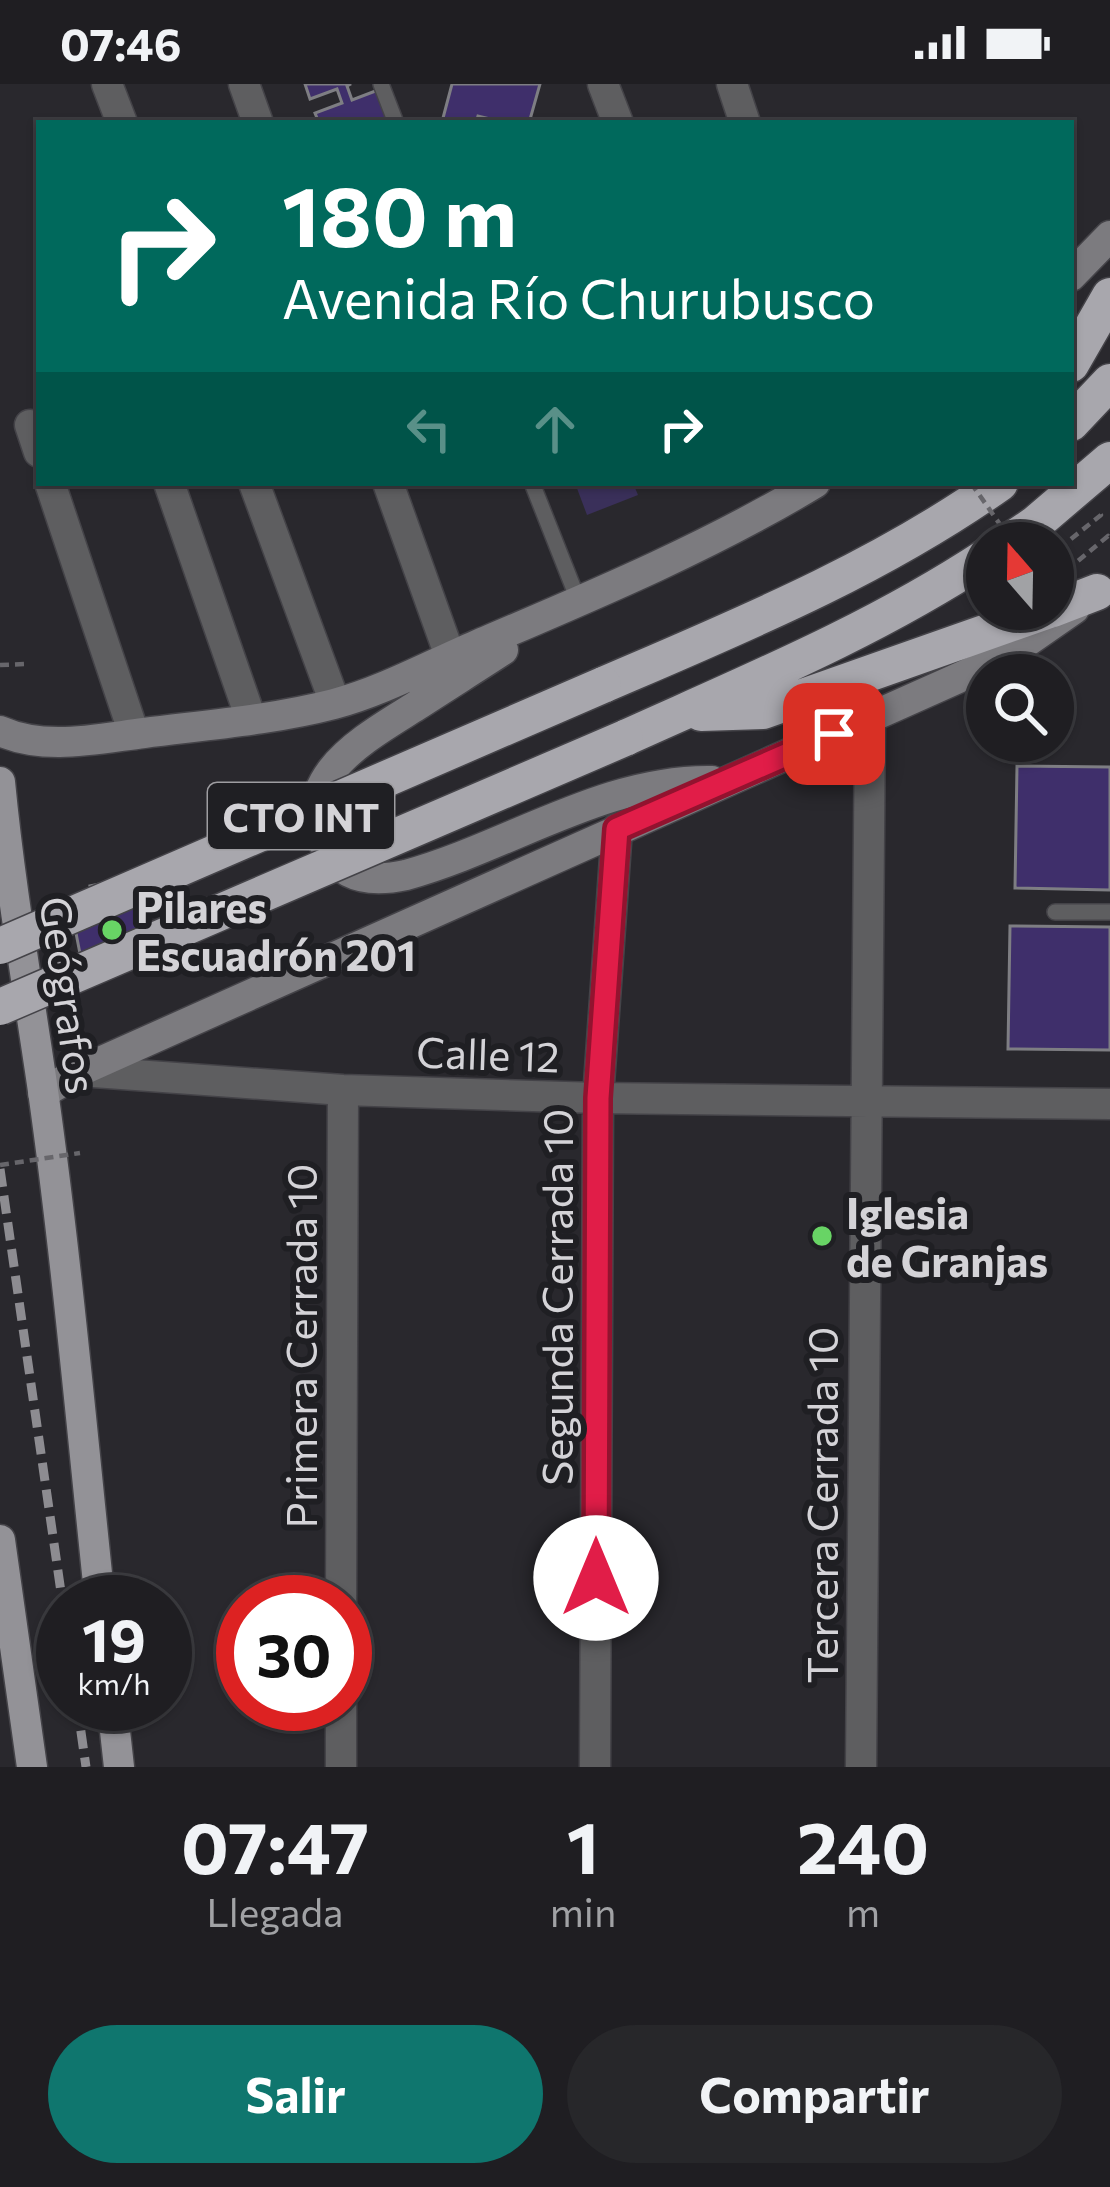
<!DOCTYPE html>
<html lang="es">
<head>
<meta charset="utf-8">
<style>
	:root { --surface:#1f1e22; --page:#27272a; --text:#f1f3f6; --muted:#a1a2a5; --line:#3c3c40; --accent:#0f766e }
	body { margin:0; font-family:Commissioner,sans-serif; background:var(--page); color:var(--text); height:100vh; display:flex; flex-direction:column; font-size:45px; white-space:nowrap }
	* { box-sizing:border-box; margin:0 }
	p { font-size:39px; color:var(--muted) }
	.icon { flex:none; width:66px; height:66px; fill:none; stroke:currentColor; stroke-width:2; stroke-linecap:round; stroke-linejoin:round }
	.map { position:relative; height:1683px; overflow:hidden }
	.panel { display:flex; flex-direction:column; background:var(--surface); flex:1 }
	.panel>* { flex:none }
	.hud { position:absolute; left:36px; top:36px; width:1038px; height:366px; border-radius:0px; box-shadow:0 3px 9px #0004,0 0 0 3px var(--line); background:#00695c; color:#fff; overflow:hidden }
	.needle { width:78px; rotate:340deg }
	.buttons { position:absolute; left:966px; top:438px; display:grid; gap:24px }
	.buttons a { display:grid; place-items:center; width:108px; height:108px; border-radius:50%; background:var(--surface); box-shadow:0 3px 9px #0004,0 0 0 3px var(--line); font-size:60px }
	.speed { position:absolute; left:36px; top:1491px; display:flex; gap:24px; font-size:60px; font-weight:700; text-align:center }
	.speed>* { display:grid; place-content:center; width:156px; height:156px; border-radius:50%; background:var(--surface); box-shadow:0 3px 9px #0004,0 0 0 3px var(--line); line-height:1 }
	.speed small { font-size:30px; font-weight:400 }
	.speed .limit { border:18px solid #d22; background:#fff; color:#111 }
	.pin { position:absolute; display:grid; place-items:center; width:102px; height:102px; color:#fff; margin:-51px; border-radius:24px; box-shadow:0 6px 18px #0006 }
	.me { position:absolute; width:132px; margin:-66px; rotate:0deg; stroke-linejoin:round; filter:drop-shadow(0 0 9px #0008) }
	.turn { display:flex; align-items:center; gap:42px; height:252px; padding:0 48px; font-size:54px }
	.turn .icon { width:156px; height:156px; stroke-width:2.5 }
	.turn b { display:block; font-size:84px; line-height:102px }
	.lanes { display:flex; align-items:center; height:114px; padding:0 48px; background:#0003; justify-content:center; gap:60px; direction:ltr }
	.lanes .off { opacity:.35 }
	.eta { display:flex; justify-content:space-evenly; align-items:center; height:204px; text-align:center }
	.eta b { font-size:72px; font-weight:700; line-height:84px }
	.button { display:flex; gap:24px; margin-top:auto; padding:24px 48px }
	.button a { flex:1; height:138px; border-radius:72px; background:var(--accent); color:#fff; font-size:48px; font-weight:700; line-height:138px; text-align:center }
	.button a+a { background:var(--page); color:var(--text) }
	.status { display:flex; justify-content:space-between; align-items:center; height:84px; padding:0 60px; background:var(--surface); direction:ltr }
	.status svg { height:33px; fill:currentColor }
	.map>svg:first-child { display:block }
	.green { fill:#3a305a }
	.building { fill:#3f2f6b; stroke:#7e7e83; stroke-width:3 }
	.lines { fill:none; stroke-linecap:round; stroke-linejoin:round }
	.lane-casing { stroke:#444348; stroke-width:18 }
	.street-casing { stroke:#444348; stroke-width:33 }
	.secondary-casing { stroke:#444348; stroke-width:33 }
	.primary-casing { stroke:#444348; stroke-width:33 }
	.highway-casing { stroke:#444348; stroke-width:39 }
	.path { stroke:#67666b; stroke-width:4.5; stroke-dasharray:9 6; stroke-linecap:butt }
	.lane { stroke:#5e5e60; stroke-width:15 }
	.street { stroke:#5e5e60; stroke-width:30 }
	.secondary { stroke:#7c7b7f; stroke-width:30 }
	.primary { stroke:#939297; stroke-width:30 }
	.highway { stroke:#a8a7ad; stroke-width:36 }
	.rail { stroke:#8d8c91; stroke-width:9; stroke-dasharray:18 9; stroke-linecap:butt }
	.highway-bridge-casing { stroke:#444348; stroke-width:39; stroke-linecap:butt }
	.path-bridge { stroke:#67666b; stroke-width:4.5; stroke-dasharray:9 6; stroke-linecap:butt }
	.highway-bridge { stroke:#a8a7ad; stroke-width:36 }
	.route-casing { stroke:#92132f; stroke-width:30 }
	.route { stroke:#e11d48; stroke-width:21 }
	.poi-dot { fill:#68d465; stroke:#1f1f23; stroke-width:4.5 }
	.labels { text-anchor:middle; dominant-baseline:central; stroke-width:12; stroke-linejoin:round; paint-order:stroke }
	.shield { fill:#1f1f23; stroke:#9e9da1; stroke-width:3 }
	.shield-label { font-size:39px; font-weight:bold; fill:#d4d3d7 }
	.poi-label { font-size:42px; font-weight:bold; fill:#d4d3d7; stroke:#1f1f23; text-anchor:start }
	.street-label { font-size:42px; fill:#d4d3d7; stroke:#1f1f23 }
</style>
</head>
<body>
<div class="status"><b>07:46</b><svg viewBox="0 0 49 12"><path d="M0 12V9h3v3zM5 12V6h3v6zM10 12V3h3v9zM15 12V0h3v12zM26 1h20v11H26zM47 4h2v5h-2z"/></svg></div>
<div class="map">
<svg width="1110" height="1683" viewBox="0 0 1110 1683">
	<rect width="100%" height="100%" fill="#29282d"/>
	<path class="green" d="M575,399H633L638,411L587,431Z"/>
	<path class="building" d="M305,0H351L347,2L352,16L378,6L388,35L377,39H319L315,29L342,19L337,5L310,15Z
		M452,0H540L529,39H494V36L478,32L476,39H462L443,34Z
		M1017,682L1110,683V806L1015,804Z
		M138,792L150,853L84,890L74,839L97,834L90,802Z
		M1010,842L1110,843V966L1008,965Z"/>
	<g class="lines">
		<defs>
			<path id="lane" d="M381,0L396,39
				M532,399L579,518
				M1055,828H1110"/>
			<path id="street" d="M107,0L122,39
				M244,0L258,39
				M603,0L618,39
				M732,0L745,39
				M30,341L39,368
				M50,399L134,650
				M169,399L251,635
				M254,399L335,619
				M388,399L450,572
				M80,987L343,1006L598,1014L1110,1020
				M341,1518L343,1006
				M341,1683V1620
				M595,1683L598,1014L617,745
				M861,1683L870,634"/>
			<path id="secondary" d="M1071,192L1110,152
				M503,566C474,585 445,603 416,622C364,655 284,697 330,770C347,797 378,797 406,791C508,763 604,695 712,697
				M0,647C45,667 96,655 144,649C207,641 272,636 334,620C383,607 430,581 477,561C592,512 709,463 815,399
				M43,1009L80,987L974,587L1028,557L1074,525"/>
			<path id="primary" d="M0,698C10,802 28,904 43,1007C67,1177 82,1348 100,1518
				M0,1456L32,1683
				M112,1620L119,1683"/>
			<path id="highway" d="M1071,280L1110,212
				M1071,339L1110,298
				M1007,459L1035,440L1110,376
				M1053,525L1097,508
				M603,601C740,542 877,486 1000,399
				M701,629L763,627L1052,525
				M625,654C749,598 873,547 987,472"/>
		</defs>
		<use href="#lane" class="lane-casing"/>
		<use href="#street" class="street-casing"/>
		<use href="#secondary" class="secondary-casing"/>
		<use href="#primary" class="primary-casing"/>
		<use href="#highway" class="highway-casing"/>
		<path class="path" d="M1071,455L1101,431L1099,428
			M1057,466L1072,482L1108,452L1110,455
			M0,581L27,580"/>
		<use href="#lane" class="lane"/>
		<use href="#street" class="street"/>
		<use href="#secondary" class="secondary"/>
		<use href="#primary" class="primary"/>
		<use href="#highway" class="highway"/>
		<path class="rail" d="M0,1085L63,1522
			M77,1620L86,1683"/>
		<defs>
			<path id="highway-bridge" d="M0,862L603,601
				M0,923L625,654"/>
		</defs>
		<use href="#highway-bridge" class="highway-bridge-casing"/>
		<path class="path-bridge" d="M971,399L1013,459
			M0,1081L80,1069"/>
		<use href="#highway-bridge" class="highway-bridge"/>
	</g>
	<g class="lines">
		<defs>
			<path id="route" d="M596,1494L598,1014L617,745L834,650"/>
		</defs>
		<use href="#route" class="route-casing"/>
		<use href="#route" class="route"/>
	</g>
	<g class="poi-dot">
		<circle cx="112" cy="846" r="12"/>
		<circle cx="822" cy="1152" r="12"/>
	</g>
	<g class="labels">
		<rect class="shield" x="208" y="699" width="186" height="66" rx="9"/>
		<g class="shield-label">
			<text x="301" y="732">CTO INT</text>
		</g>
		<g class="poi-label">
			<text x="136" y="822">Pilares<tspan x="136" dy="48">Escuadrón 201</tspan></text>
			<text x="846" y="1128">Iglesia<tspan x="846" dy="48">de Granjas</tspan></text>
		</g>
		<g class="street-label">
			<text transform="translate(70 911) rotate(82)">Geógrafos</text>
			<text transform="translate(488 969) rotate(2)">Calle 12</text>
			<text transform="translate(556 1213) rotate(-90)">Segunda Cerrada 10</text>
			<text transform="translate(300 1262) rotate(-90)">Primera Cerrada 10</text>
			<text transform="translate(821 1421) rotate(-90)">Tercera Cerrada 10</text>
		</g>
	</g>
</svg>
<div class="buttons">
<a><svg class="needle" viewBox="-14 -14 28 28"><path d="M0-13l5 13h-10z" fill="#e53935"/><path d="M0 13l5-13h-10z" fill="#a1a2a5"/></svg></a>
<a><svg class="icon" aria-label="search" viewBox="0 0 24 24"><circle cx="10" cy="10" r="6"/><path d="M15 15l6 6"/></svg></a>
</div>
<div class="speed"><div>19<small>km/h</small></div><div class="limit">30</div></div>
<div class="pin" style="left:834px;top:650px;background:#d93025"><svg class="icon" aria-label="arrive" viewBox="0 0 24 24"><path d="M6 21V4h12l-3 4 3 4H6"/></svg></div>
<svg class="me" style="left:596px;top:1494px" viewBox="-20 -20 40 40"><circle r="19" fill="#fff"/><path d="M0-13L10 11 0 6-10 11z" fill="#e11d48"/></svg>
<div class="hud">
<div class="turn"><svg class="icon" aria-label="right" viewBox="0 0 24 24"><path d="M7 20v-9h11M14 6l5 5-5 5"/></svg><div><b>180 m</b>Avenida Río Churubusco</div></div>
<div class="lanes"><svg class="icon off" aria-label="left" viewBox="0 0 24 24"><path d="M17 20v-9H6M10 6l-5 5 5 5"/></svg><svg class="icon off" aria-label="ahead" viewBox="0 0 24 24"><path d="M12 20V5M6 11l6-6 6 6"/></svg><svg class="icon" aria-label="right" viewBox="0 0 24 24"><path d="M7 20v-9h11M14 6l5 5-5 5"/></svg></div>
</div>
</div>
<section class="panel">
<div class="eta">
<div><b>07:47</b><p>Llegada</p></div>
<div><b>1</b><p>min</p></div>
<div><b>240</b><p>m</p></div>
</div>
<div class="button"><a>Salir</a><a>Compartir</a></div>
</section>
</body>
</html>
